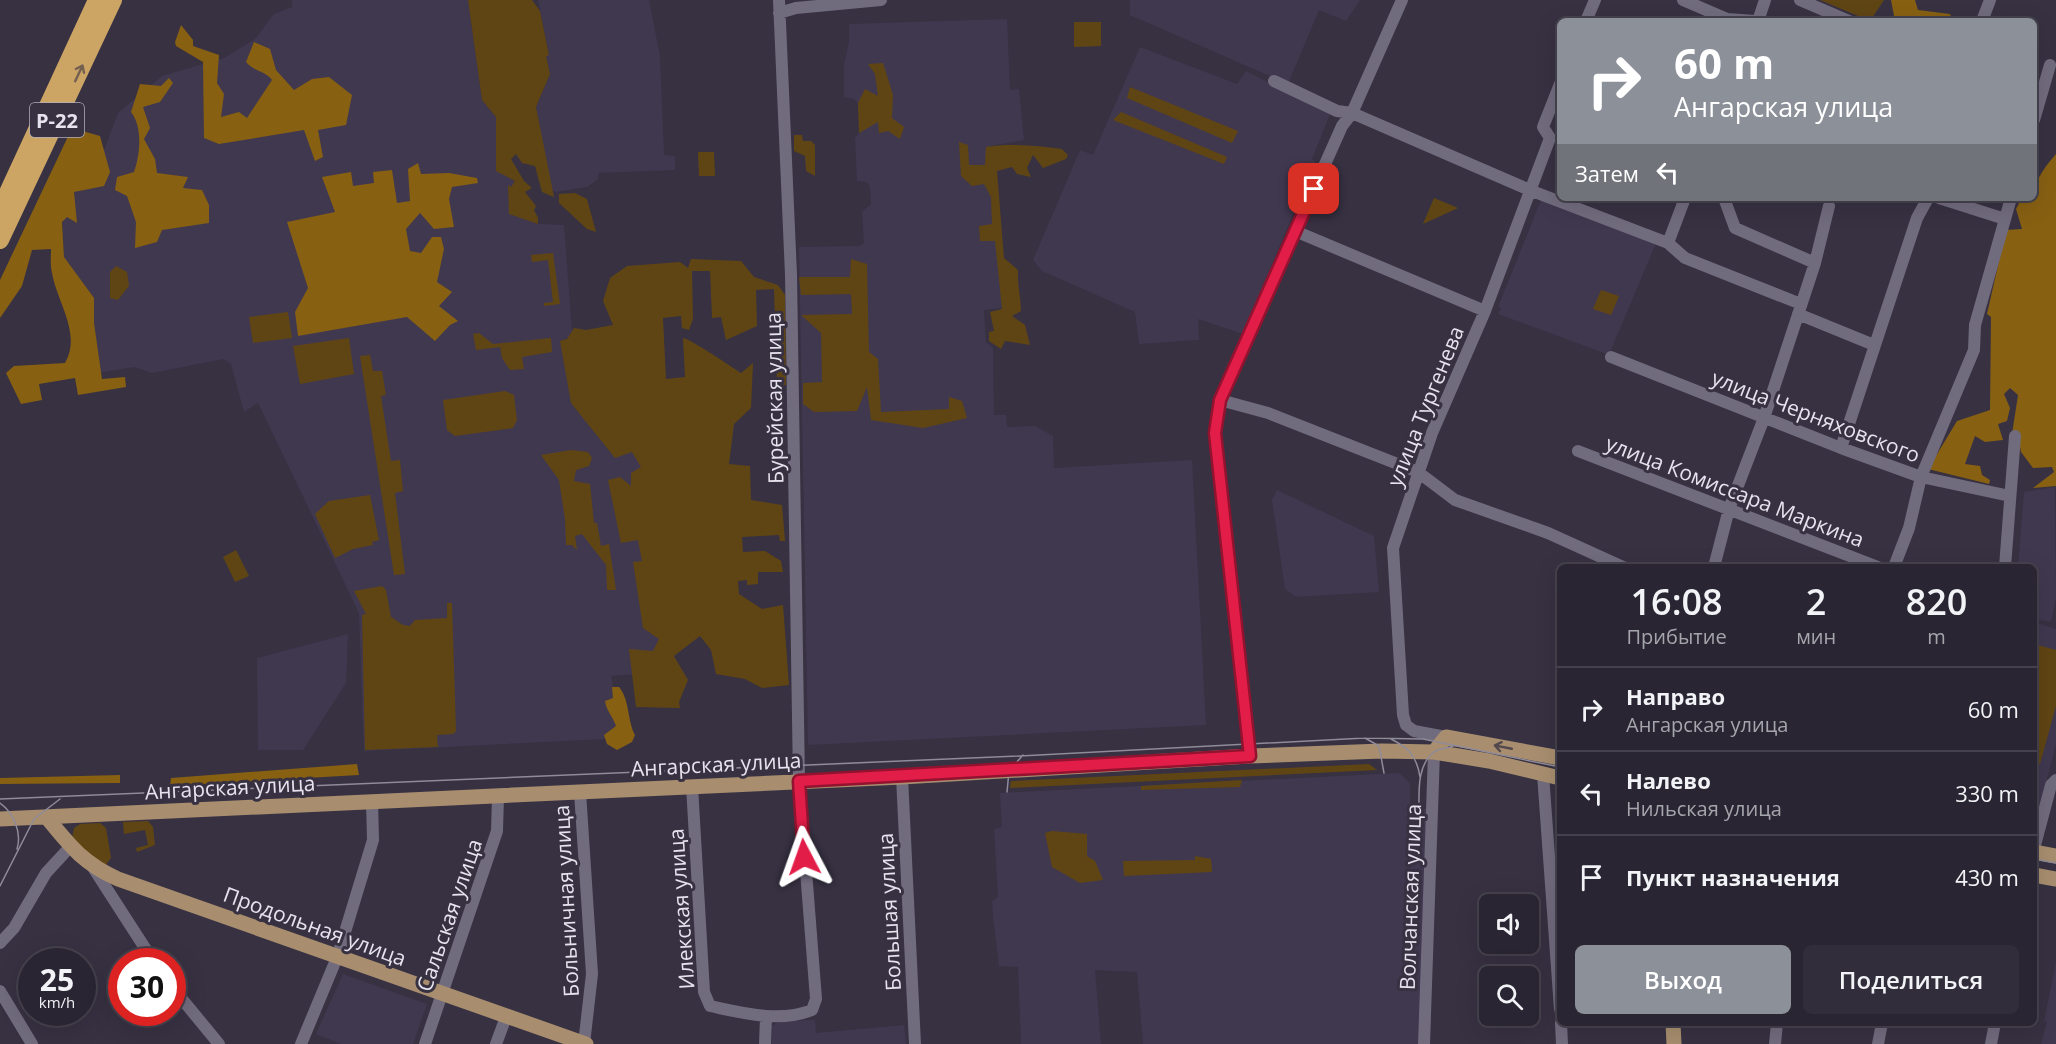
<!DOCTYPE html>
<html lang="ru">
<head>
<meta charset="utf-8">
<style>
	:root { --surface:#292532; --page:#312d3a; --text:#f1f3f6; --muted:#a5a5ac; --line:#45424d; --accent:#8c9099 }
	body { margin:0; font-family:"Open Sans",sans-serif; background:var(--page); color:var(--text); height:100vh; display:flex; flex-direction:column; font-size:22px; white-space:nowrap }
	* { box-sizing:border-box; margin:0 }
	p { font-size:20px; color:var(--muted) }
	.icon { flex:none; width:33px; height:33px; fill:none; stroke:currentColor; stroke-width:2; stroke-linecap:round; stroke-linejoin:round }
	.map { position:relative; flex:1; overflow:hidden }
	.details { position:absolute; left:1557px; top:564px; width:480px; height:462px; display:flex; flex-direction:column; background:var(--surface); border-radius:9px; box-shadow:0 6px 24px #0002,0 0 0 2px var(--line) }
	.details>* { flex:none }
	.top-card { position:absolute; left:1557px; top:18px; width:480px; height:183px; border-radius:9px; box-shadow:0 6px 24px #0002,0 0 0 2px var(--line); background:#8c9099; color:#fff; overflow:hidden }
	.buttons { position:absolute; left:1479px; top:894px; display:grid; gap:12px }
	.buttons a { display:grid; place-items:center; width:60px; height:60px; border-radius:9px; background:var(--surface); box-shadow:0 6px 24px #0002,0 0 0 2px var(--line); font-size:30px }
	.speed { position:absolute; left:18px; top:948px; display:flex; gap:12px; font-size:30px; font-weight:700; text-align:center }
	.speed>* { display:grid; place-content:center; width:78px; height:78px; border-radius:50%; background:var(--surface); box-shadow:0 6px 24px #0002,0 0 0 2px var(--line); line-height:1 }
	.speed small { font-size:15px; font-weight:400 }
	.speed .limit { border:9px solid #d22; background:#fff; color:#111 }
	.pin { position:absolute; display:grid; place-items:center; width:51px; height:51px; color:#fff; margin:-26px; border-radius:12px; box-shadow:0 3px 9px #0006 }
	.me { position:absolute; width:66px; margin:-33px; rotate:356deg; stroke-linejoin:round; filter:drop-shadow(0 0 4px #0008) }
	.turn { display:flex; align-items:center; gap:21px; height:126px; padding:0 18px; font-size:27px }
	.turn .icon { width:78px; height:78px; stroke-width:2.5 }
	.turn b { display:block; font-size:42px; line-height:51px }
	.then { display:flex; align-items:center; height:57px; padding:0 18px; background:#0003; gap:12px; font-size:22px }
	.eta { display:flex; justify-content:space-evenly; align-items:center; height:102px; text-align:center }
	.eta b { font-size:36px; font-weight:600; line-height:42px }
	.button { display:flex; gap:12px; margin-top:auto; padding:12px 18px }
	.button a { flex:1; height:69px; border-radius:9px; background:var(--accent); color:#fff; font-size:24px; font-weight:600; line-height:69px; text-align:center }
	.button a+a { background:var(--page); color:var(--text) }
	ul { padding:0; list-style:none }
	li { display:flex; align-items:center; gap:18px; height:84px; padding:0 18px; border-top:2px solid var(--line) }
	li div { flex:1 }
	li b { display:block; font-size:22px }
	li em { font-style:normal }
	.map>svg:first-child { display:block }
	.built { fill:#40384f }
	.green { fill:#604514 }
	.forest { fill:#876012 }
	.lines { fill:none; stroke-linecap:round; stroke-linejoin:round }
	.minor { stroke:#716b7e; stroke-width:12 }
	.major { stroke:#a88e6f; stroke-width:15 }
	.highway { stroke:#cca565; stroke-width:18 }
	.tram { stroke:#8f8b99; stroke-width:1.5 }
	.oneway { stroke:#735f50 }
	.oneway2 { stroke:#53484d }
	.route-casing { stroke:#92132f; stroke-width:15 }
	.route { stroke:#e11d48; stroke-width:10 }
	.labels { text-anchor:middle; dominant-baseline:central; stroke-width:6; stroke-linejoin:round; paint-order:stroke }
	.shield { fill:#373142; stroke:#b2aeba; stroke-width:1.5 }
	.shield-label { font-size:20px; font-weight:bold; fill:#e6e3ee }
	.street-label { font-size:21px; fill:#e6e3ee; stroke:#373142 }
</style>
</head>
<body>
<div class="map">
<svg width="2056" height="1044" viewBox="0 0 2056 1044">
	<rect width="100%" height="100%" fill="#373142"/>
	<path class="built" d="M292,0H468L482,100L496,117L497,170L515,181L511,188L510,214L538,224L564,225L572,331L567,339L560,341L637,442L676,643L672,671L611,676L625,738L364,751L359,613L258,403L244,412L231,364L223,359L152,373L134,367L85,375L66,303L62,209L100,161L118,113L162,76L224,58L255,39L274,14L292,7Z
		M538,0H649L660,56L664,155L675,156V170L598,173V179L587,187L555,192L550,187L536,107L550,74L546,55L549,54Z
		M1130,0H1360L1346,21L1319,10L1288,84L1130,15Z
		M1007,19L1010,90L1019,89L1024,140L990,146L1008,307L984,310L986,342L993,348L994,415H1006L1007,427L1035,426L1053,436L1054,468L1192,460L1206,725L808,745L799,247L860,246L864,243L862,212L871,204L870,188L867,182L857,181L855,138L859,133L858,103L854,99L844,97V65L849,42V24Z
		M1140,47L1237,84L1246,71L1330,114L1312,159L1315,161L1243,334L1198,319L1199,340L1139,344L1135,312L1042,271L1033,260L1080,150L1093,155Z
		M1541,200L1657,241L1611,350L1607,354L1498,314L1501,308L1498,307Z
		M2055,487L2056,598L2051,622L2034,619V567H2018L2024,492Z
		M1277,490L1374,536L1379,592L1296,597L1285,589L1272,500Z
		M2034,622L2056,629V745L2034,828Z
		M348,634L346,683L303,750H258L257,658Z
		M1399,773L1410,783V809H1426L1418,1044H1143L1137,972L1095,970L1101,1044H1021L1018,967L999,966L993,917L992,901L998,897L994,829L1002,827L1000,793Z
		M2056,962V1044H2041L2047,1022L2044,1021Z
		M343,974L427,1004L413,1044H341L316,1034Z
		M815,1020L816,1033L904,1025L906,1044H772V1026L780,1021Z"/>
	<path class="green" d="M468,0H532L540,11L549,55L546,56L550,74L536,107L554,197L542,192L535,166L522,163L516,154L511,159L524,181L532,188L525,192L536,206L534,210L538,218V224L509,214L508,185L511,187L515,181L496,171V117L482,100Z
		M1820,0H1884L1870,21Z
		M1074,22H1101V46L1074,47Z
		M883,63L893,95L892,118L904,127L900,139L888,131L879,133L878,122L859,133L858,103L865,89L878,96L875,74L868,64Z
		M1130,87L1238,131L1232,143L1127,98Z
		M1121,112L1227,157L1224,164L1113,120Z
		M794,135H802L803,141H811L815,145V176L806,171L805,156L794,151Z
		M959,142L968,145L969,165H985L986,147C1012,143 1036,146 1062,149L1068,155L1066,159L1043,168L1033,155L1027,168L1031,177L1017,174L1012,167L997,171L1004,258L1018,270C1017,284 1021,297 1021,311L1012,316L1025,325L1030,345L1005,341L1001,349L989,341V332L994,331L990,312L1002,309L995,241H980L979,226L992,224L991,197L984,184L972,186L961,176Z
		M698,152H714L715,176H699Z
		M575,193L587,199L596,232L587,229L559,203V194Z
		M1434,198L1458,208L1423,224Z
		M553,253L560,304L544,306V303L553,302L548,260L532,262L531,255Z
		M691,259L741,261L754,277L778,285L785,295L786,385L777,384L774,289L756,290L757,326L726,340L721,317L712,318L710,271H692L693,319L689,330L682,328L681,316L663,318L666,379L685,377L683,338C691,339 730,366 741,373L753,363L751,408L734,424L729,464L750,466L751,500L782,505L785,541H780L779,535L742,537L743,552L765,551L781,561L783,572H758V584L747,585V580L738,581L739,594L762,609L783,605L789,685L762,688L745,679L716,674L711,650L700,636L674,656L688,680L679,702L680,708L636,707L629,649L653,651L659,639L643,628L633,562L642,561L638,540L621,543L608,480L620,477L631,486V473L641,467L632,452L615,458L571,403L560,341L567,339L574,328L586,330L613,325L603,301L610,278L627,266L680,262L688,268Z
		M851,259L867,264L869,352L878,359L881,412L949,409V397L962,401L967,418L923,428L871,420L867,387L857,411L814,412L803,404V383L822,382L821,333L801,315L852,314L851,294L801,295L799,277H850Z
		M116,266L127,272L129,286L118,300L110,298V272Z
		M1601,290L1619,296L1611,315L1593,309Z
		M288,312L292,338L253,343L249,317Z
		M479,333L493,344L551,338L552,352L522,357L524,369L510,370L502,358L500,347L476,350L473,334Z
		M349,338L354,374L300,384L293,346Z
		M370,355L373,371H382L386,395L381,396L391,461L400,460L403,491L395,493L405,574L394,575L360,356Z
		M505,391L514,395L517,420L513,428L455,436L447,430L443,400Z
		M571,450L588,452L592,458L589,466L576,470L574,481L590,484L594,523H597L601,546L609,544L616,590H607L606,565L582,534L575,536L577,550L572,545H566L565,519L559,480L541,455Z
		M370,495L379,540L372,542L373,545L353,549L335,558L315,514L329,501Z
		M236,550L249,576L235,582L223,557Z
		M382,586L386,590L391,617L403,625L410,626L415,620L447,618V603H452L456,731L453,734L437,735L438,747L365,750L362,615L366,614L354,591Z
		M2034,644L2056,650V706L2040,764L2034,762Z
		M1369,764L1377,770L1010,788L1011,781Z
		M1242,780L1240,787L1141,790V786Z
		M148,821L153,827L155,845L137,852L136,848L148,845L145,830L124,834L123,822Z
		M100,823L106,828L111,858L105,866L79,848L72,838L74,828L80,824Z
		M1052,831L1087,834V856L1095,861L1103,880L1080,883L1052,867L1045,833Z
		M1195,856L1211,859L1212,872L1124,876L1123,861L1195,860Z"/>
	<path class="forest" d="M1891,0H1915L1918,10L1950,14L1953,21H1895Z
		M181,25L193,40V46L219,55L217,83L224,94L221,117L239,112L247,118L272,80C266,71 253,71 246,62L254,42L270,49L276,70L294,90L312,79L329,77L352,95L346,125L318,130L323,157L315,161L304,130L219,144L204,138L203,62L176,46L175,42Z
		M169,78L173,83L160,102L143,107L150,128L144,139L155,159L157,173L188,177L183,188L202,190L209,205V223L162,230L157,242L135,248L136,222L127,196L115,190L117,177L134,172C140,155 143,127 131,112L140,84L161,86Z
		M72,128L100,136L110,172L104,186L74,192L77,223L67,217L62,222L64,257L94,298V323L102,379L125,377L126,387L78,395L75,378L39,384L42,400L21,404L6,373L14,366L65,363C82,334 57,302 52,273C50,265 51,257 51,249L32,250L22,286L0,318V280Z
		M2056,154V486L2033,488L2054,472L2052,467L2033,468L2021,452L2018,437L2012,434L2018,395L2010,388L2004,394L2010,408L2007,421L1998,424L2003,440L1985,442L1975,436L1965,464L1980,466L1982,475L1990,480L1989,484L1928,469L1957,421L1990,410L1991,317L1987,314L2006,230L2022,229L2016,209L2022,198H2034C2034,180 2045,167 2056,154Z
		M418,163L421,174L449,173L477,178L478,183L452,187L449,199L454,227L434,229L420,213L406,229L410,251L421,253L432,237H441L444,249L437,282L452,292L439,306L458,321L450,325L435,341L407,317L298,336L295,312L308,288L287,222L335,212L322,177L351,172L353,186L374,183L373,172L392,170L397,203L410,201L408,169Z
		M612,687H619C630,700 627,720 635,735L632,742L617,750L607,744L604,735L616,726C613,717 606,710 605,701L613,698Z
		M357,764L359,775L170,786L171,778Z
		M120,775V783L0,784V778Z"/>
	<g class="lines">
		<path class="minor" d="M1683,0L1727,19L1755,21
			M1800,0L1849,21
			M779,13L796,8L881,0
			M1586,21L1595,0
			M1758,21L1765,0
			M1982,21L1990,0
			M1274,81L1337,111L1352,113L1532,191L1668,243L1685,258L1801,304
			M2034,120L2050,65
			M1724,198L1735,228L1815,263
			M1939,198L2005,219
			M1295,231L1485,311
			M1668,243L1685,198
			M1798,314L1874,345
			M1611,357L1841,448L1921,477L2010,496
			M1220,400L1268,413L1418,472L1455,500L1548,533L1623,567
			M1841,448L1917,218L1928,198
			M1578,451L1878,567
			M1714,567L1729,509L1764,418L1815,263L1829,206
			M1894,567L1909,528L1921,477L1974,350L1975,325L2011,198
			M2005,567L2015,436
			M1446,737L1414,731L1406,725L1403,715L1393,548L1432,433L1485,311L1550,138L1543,127L1560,84
			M1250,756L1215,433L1220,400L1342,126L1352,113L1402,0
			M1543,774L1560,1009
			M902,777L915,1044
			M692,786L704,992L710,1006C743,1013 779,1023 812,1010L816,999L799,781L791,275L779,0
			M580,792L592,974L584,1044
			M2034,849L2051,785L2056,780
			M94,869L154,962
			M0,943L14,928L46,873L70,847
			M172,987L219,1044
			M0,991L32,1044
			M1561,1023L1562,1044
			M301,1044L338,955L373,840L372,801
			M425,1044L497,831L498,796
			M496,1044L506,1017
			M765,1044L766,1017
			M1424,1044L1434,752
			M1775,1044L1777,1023
			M1878,1044L1882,1023
			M1991,1044L1995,1023"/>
		<path class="major" d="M1434,752L1446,737L1560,758
			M0,819L902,777L1250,756L1382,751L1434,752L1489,761L1560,778
			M48,819C70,846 84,864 118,879L586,1044
			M2034,852L2056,856
			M2034,875L2056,879
			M1673,1023L1674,1044"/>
		<path class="highway" d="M0,210L97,0
			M0,240L113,0"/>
		<path class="tram" d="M1365,738L1379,746L1384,773
			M1391,739C1409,748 1417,757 1420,777
			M1007,792L1009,771L1023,755
			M0,799L1020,756L1365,738L1423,739L1560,767
			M0,803C14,813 22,833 17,849
			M1419,809C1419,791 1417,765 1434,752C1438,749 1448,748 1453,746
			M2034,859L2056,863
			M0,886L34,819L60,799"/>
	</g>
	<defs><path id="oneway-shaft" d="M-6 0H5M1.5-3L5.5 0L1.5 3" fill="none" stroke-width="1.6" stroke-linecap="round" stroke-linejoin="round" transform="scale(1.5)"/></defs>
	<use class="oneway" href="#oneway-shaft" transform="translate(79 73) rotate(-65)"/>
	<use class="oneway2" href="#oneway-shaft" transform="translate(1503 747) rotate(-169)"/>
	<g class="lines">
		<defs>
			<path id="route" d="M804,857L799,781L1250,756L1215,433L1220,400L1314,189"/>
		</defs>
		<use href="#route" class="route-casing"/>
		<use href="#route" class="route"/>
	</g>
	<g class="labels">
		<rect class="shield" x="30" y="103" width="54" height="34" rx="4.5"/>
		<g class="shield-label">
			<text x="57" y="120">Р-22</text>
		</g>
		<g class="street-label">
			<text transform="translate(774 398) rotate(-91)">Бурейская улица</text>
			<text transform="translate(1425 406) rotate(-68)">улица Тургенева</text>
			<text transform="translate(1816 416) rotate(21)">улица Черняховского</text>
			<text transform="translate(1735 491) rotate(21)">улица Комиссара Маркина</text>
			<text transform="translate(716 764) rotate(-3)">Ангарская улица</text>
			<text transform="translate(230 787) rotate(-3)">Ангарская улица</text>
			<text transform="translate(1410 897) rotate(-88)">Волчанская улица</text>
			<text transform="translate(566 901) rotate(-93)">Больничная улица</text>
			<text transform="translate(681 909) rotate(-94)">Илекская улица</text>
			<text transform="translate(889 912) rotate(-93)">Большая улица</text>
			<text transform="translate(449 915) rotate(-71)">Сальская улица</text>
			<text transform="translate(315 926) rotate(20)">Продольная улица</text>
		</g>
	</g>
</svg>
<div class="buttons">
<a><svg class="icon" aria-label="sound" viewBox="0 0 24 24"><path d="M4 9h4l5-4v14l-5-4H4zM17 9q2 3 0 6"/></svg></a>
<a><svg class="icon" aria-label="search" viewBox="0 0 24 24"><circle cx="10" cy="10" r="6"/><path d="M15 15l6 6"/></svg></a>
</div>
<div class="speed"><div>25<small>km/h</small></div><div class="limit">30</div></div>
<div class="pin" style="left:1314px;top:189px;background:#d93025"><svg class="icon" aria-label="arrive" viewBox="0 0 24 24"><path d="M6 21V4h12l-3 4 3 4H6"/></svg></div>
<svg class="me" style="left:804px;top:857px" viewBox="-20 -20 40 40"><path d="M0-17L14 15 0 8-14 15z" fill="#e11d48" stroke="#fff" stroke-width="4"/></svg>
<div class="top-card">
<div class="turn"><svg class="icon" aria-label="right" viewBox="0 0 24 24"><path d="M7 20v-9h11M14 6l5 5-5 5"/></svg><div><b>60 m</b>Ангарская улица</div></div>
<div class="then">Затем<svg class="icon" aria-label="left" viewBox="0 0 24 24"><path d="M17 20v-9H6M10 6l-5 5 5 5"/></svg></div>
</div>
<section class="details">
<div class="eta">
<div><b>16:08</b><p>Прибытие</p></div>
<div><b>2</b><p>мин</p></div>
<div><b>820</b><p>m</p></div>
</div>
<ul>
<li><svg class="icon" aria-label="right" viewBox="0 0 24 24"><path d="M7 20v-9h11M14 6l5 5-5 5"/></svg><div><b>Направо</b><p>Ангарская улица</p></div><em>60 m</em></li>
<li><svg class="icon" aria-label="left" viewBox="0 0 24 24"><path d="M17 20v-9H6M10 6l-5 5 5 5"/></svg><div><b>Налево</b><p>Нильская улица</p></div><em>330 m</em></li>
<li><svg class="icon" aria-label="arrive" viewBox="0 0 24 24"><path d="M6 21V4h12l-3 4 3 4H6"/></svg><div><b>Пункт назначения</b></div><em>430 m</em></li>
</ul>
<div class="button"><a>Выход</a><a>Поделиться</a></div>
</section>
</div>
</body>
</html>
